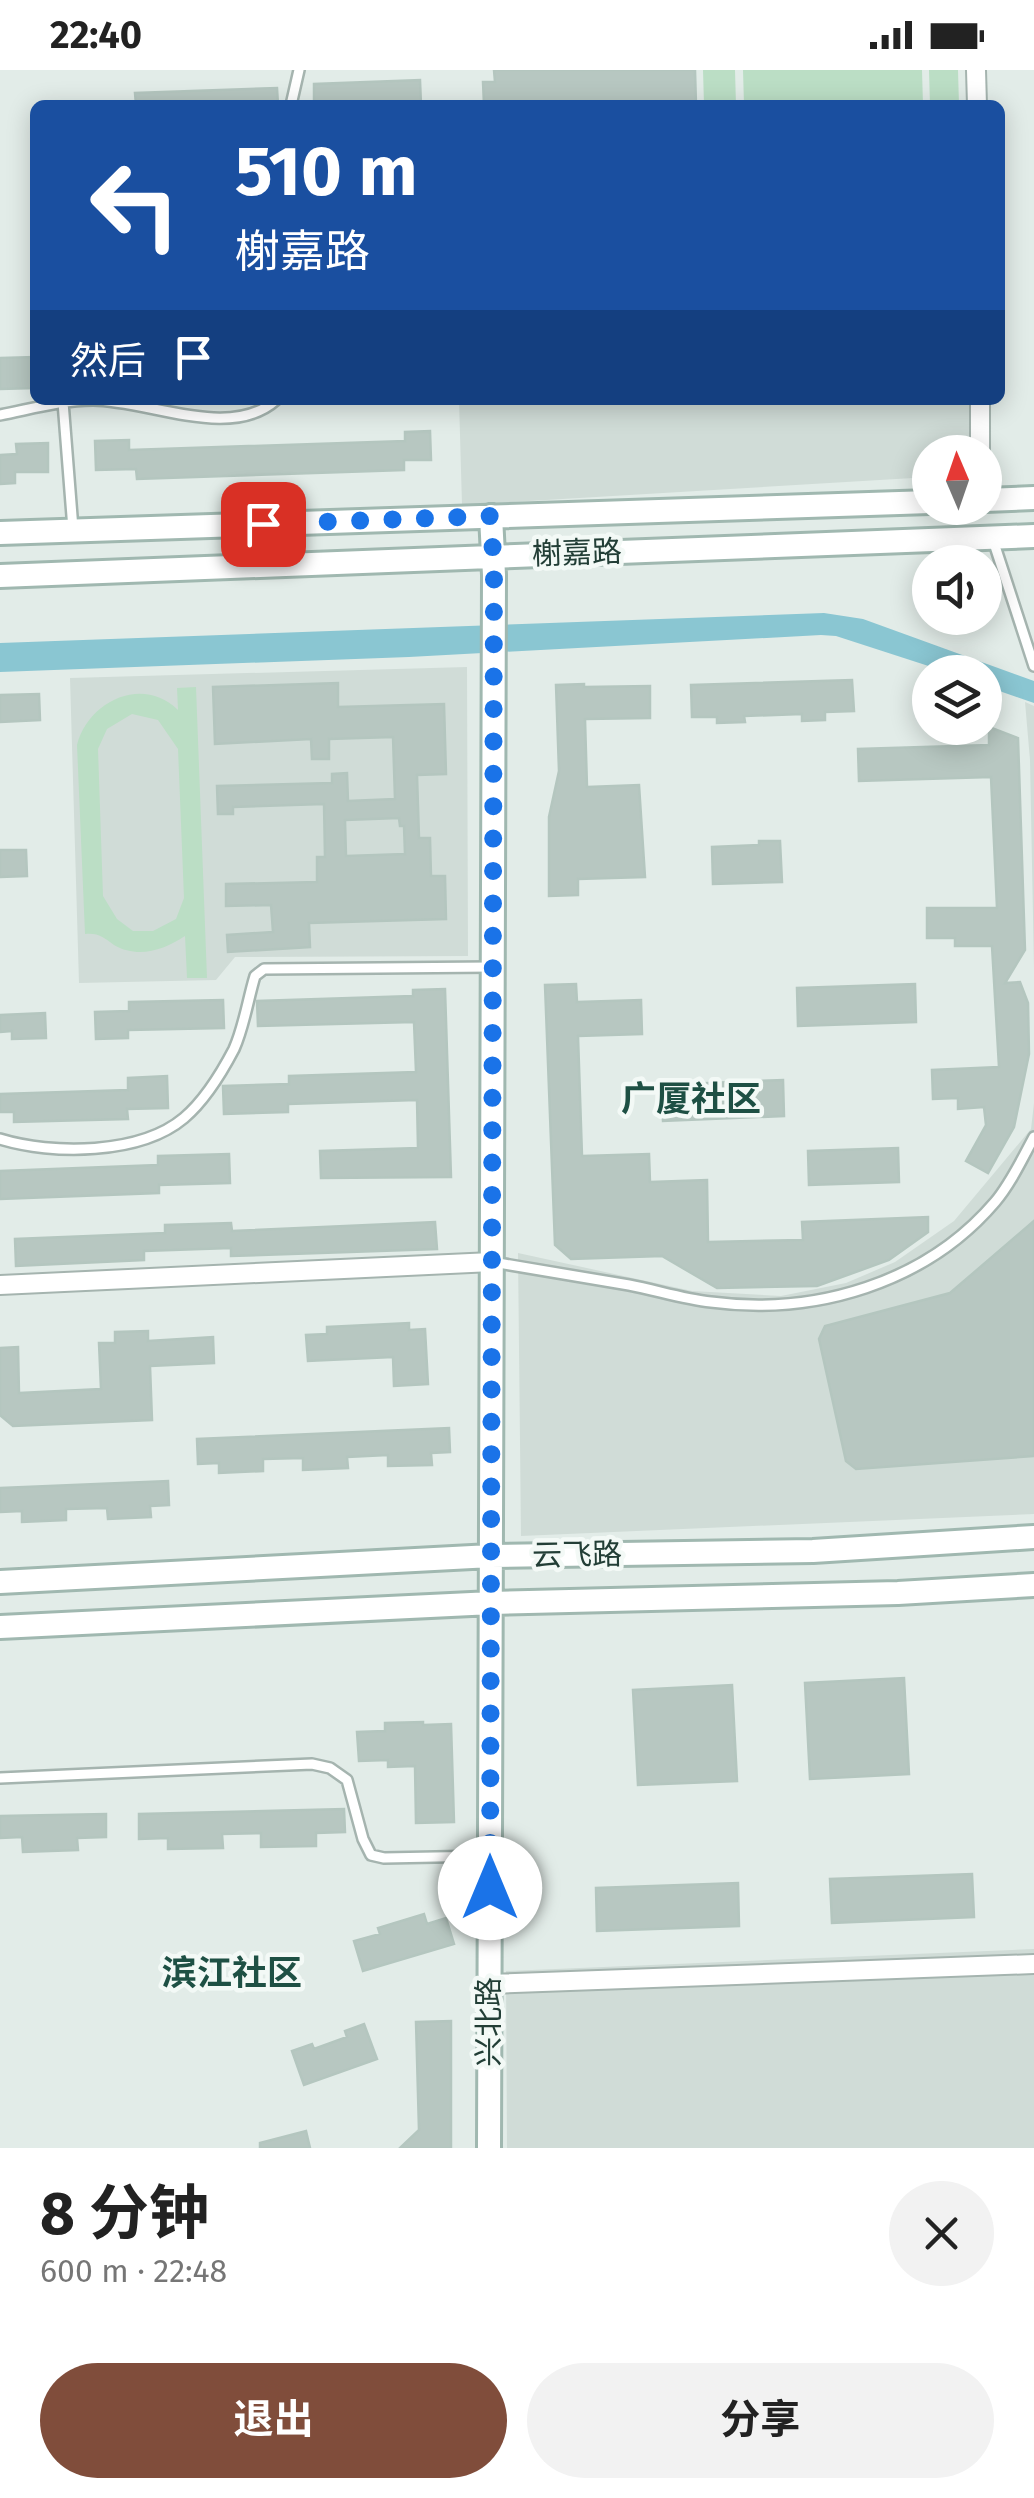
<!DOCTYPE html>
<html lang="zh">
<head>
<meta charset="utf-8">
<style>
	:root { --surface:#fff; --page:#f2f2f2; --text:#222; --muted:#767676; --accent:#804d3b }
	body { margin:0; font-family:"Fira Sans","Noto Sans SC",sans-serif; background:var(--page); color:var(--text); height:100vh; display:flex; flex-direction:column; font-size:38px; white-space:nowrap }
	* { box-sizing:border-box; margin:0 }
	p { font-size:32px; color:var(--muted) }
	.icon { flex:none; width:55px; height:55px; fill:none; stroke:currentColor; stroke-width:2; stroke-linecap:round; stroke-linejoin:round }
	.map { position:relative; height:2078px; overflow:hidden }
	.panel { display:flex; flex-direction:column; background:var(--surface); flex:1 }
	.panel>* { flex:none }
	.hud { position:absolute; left:30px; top:30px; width:975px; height:305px; border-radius:15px; box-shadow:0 5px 25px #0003; background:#1a4fa0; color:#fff; overflow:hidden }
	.needle { width:65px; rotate:358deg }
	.controls { position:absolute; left:912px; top:365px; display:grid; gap:20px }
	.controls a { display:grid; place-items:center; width:90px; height:90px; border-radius:50%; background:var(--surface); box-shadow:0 5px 25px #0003; font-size:50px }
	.pin { position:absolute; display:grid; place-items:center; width:85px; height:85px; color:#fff; margin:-42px; border-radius:20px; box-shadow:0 5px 15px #0006 }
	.me { position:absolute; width:110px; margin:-55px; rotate:0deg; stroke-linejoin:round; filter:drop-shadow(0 0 8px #0008) }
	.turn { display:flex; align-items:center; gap:35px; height:210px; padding:0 40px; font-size:45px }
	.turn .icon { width:130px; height:130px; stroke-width:2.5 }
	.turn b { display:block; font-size:70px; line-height:85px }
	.then { display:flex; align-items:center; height:95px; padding:0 40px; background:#0003; gap:20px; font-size:38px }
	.round { display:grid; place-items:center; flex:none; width:105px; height:105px; border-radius:52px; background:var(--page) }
	.overview { display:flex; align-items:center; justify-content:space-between; height:170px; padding:0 40px }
	h1 { font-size:60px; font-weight:700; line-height:75px }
	.action { display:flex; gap:20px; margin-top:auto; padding:20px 40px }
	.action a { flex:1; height:115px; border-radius:60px; background:var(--accent); color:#fff; font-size:40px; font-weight:700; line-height:115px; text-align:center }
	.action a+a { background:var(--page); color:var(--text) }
	.status { display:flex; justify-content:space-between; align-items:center; height:70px; padding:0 50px; background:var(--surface); direction:ltr }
	.status svg { height:28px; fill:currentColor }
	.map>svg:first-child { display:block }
	.built { fill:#d0dcd7 }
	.green { fill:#bbdec5; fill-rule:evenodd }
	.water { fill:#8ac6d2 }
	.building { fill:#b7c7c1; stroke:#b4c6bf; stroke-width:2.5; fill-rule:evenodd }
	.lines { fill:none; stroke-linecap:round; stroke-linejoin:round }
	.lane-casing { stroke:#a5b4af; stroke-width:14 }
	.street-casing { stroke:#a5b4af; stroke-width:22 }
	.secondary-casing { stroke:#a0b8b0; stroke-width:28 }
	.lane { stroke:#fff; stroke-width:9 }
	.street { stroke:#fff; stroke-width:18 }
	.secondary { stroke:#fff; stroke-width:22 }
	.route { stroke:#1a73e8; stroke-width:18; stroke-dasharray:0 32.4 }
	.labels { text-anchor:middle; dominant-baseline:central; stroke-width:9; stroke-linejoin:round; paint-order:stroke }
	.street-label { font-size:30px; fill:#223e36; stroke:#f3f9f6 }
	.quarter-label { font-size:35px; font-weight:bold; fill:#1e5044; stroke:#f3f9f6 }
</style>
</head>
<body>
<div class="status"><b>22:40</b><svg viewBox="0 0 49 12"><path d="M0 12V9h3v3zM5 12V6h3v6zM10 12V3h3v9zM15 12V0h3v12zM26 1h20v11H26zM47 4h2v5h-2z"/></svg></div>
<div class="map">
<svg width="1034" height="2078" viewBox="0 0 1034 2078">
	<rect width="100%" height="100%" fill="#e2ece8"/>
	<path class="built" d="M459,330H971L972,382H930V407L462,435Z
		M467,597L468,886L235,887L216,910L79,913L70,608Z
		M1025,632L1034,636V898L1030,690Z
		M1034,1033V1444L521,1466L518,1183L692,1221L781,1226L846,1213L895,1192L954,1151L1031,1059Z
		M1034,1879V2078H507L506,1901Z"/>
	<path class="green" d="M703,0H735L736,35H704Z
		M743,0H922L923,35H744Z
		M929,0H958L959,35H930Z
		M196,617L207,908H187L185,866C164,880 138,889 114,875C102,867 100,863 85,864L77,675C88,631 143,605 178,640L177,618ZM132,644L158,650L178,679L184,828L176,849L153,861H133L117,849L103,826L98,679L107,659Z"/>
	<path class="water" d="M824,543L863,549L1034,611V633L985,616V602H947L836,566L821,565L409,587L0,602V573Z"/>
	<path class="building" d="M494,0H695L696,35H484L483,12H495Z
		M420,10L421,35H314V14Z
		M277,18L278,35H136L135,23Z
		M35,287V318L0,319V288Z
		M430,361L431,390H404V400L137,409L136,399L96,400L95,371L129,370V380L405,371V362Z
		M48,373V402H15V413L0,414V385L17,384L16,374Z
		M852,610L854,641L825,642V650L802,651V644L744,646L745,652L717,653V647H692L691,615Z
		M338,613V637L444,634L446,704L417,705L419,768H430L431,806H445L446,849L309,853L310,877L228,882L227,865L273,862L271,835L226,836V814L317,812V787H325L324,734L233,737V744H218L217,716L332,713V704L347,703L348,731L395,729L393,667L329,669V689H312L311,669L215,674L213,617ZM399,748L400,756H404L405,784L346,786L345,750Z
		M584,614V617L650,616V648L585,649L587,717L639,715L645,807L578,809V825L549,826V747L559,701L556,615Z
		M39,624L40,650L0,652V625Z
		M989,657L1018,668L1025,880L1005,913L1020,912L1028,933L1029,984L1014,1057L988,1103L966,1091L986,1055L984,1037L958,1039V1028L933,1029L932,1000L999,997L992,876H955V868H927V838H997L991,707L859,711L858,679L989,675Z
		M759,771H780L782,812L713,814L712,777L759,775Z
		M0,780H26L27,806L0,807Z
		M576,914L577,932L641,930L642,964L578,966L582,1086L649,1084L650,1112L707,1110L708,1172L803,1170L802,1152L928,1147V1162L889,1190L817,1216L717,1218L662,1186L571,1189L555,1175L545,915Z
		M915,914L916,952L798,956L797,918Z
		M445,919L451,1107L321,1108L320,1081L418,1078L417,1030L288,1034V1042L224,1044L223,1016L289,1014V1006L416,1002L414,952L258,956L257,931L413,926V920Z
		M223,930L224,958L128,960V968L96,969L95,942L129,941V932Z
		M45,943L46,968L12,969V961L0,962V945Z
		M167,1006L168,1038L127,1039L128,1049L14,1052V1042H0V1024L128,1020V1008Z
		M783,1010L784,1046L663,1051L661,1015Z
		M898,1078L899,1112L809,1115L808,1081Z
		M229,1084L230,1113L159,1115V1123L0,1129V1101L158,1095V1086Z
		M1034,1151V1386L856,1399L846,1391L819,1269L825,1256L950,1223Z
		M435,1152L437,1179L231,1186V1178L144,1181V1190L16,1196L15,1169L165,1163V1155L231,1153L232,1161Z
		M409,1253V1260L425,1259L428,1314L394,1316L393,1287L308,1291L306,1265L327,1264V1257Z
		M148,1261V1271L213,1267L214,1293L150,1296L152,1350L13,1356L0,1345V1278L18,1277L19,1323L101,1319L99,1273H115V1262Z
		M449,1358L450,1382L431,1383L432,1395L388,1396V1385L347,1387L348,1398L303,1400V1388L263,1389V1401L219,1403V1393L198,1394L197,1369Z
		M168,1411L169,1435L150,1436L151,1447L108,1449L107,1438L66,1439V1450L22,1452V1441L0,1442V1418Z
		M904,1608L909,1704L810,1709L805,1613Z
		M732,1615L737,1711L638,1715L633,1620Z
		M423,1652V1655L451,1654L454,1752L416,1753L415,1696L388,1697V1690L359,1691L357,1662L385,1661V1653Z
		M344,1739L345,1762L316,1763V1776L261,1777V1763L222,1764L223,1778L168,1779V1768L139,1769V1744Z
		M106,1744V1767L77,1768L78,1780L23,1782L22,1767L0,1768V1746Z
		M972,1804L974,1847L832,1853L830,1809Z
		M738,1813L739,1856L597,1861L596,1818Z
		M424,1844L427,1854L446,1848L454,1874L363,1901L354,1871L380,1864L378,1858Z
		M451,1951V2078H400L419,2060L416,1952Z
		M364,1954L377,1989L304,2015L292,1981L312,1974L314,1979L347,1967L345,1961Z
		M306,2061L310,2078H260V2073Z"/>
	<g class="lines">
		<defs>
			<path id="lane" d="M291,35L299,0
				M63,332L73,459
				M0,345C31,339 62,330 93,330C148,330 230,371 276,330
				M993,470L1034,596
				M0,1069C52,1085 140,1085 184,1048C204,1031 222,1002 234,979C244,957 248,929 255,906L264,899L492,897
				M493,1192C538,1200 583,1207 629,1215C656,1220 683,1229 711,1232C815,1246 926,1213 995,1132C1011,1113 1022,1089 1034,1067
				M0,1708L312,1694L330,1698L347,1710L363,1769L371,1785L384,1788L487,1786"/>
			<path id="street" d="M976,0L977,35
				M980,330V382
				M0,1215L492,1192
				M489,1914L1034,1894"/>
			<path id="secondary" d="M985,430L1034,428
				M0,463L930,432
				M0,506L1034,466
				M0,1512L491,1486L813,1481L1034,1467
				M0,1557L492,1533L898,1523L1034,1515
				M489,2078L494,505L491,446"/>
		</defs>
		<use href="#lane" class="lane-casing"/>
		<use href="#street" class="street-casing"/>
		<use href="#secondary" class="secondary-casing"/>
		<use href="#lane" class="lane"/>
		<use href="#street" class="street"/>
		<use href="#secondary" class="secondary"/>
	</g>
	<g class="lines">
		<path class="route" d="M263,454L491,446L494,505L490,1818"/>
	</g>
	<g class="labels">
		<g class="street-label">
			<text transform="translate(577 483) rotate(-2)">榭嘉路</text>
			<text transform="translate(577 1485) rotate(-1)">云飞路</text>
			<text transform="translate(489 1952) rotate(-90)">兴北路</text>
		</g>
		<g class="quarter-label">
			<text x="691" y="1029">广厦社区</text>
			<text x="232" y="1903">滨江社区</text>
		</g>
	</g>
</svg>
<div class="controls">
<a><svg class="needle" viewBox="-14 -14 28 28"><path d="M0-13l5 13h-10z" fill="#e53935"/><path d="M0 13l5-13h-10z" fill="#767676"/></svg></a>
<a><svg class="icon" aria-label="sound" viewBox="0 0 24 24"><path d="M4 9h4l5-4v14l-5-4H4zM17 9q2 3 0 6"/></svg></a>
<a><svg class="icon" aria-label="layers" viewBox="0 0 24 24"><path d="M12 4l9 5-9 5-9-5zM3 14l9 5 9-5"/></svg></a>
</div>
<div class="pin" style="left:263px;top:454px;background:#d93025"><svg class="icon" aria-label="arrive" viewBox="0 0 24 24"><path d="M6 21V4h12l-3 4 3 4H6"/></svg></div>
<svg class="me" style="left:490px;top:1818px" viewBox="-20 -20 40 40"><circle r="19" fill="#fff"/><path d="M0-13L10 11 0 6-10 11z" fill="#1a73e8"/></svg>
<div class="hud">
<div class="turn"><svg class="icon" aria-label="left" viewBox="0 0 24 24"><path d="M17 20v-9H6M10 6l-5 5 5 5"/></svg><div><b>510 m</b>榭嘉路</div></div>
<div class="then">然后<svg class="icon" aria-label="arrive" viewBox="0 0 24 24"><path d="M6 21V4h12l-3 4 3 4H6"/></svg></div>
</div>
</div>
<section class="panel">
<div class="overview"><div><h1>8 分钟</h1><p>600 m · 22:48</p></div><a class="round"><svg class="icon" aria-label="close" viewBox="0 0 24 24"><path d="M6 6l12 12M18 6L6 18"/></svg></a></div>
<div class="action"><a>退出</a><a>分享</a></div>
</section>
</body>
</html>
